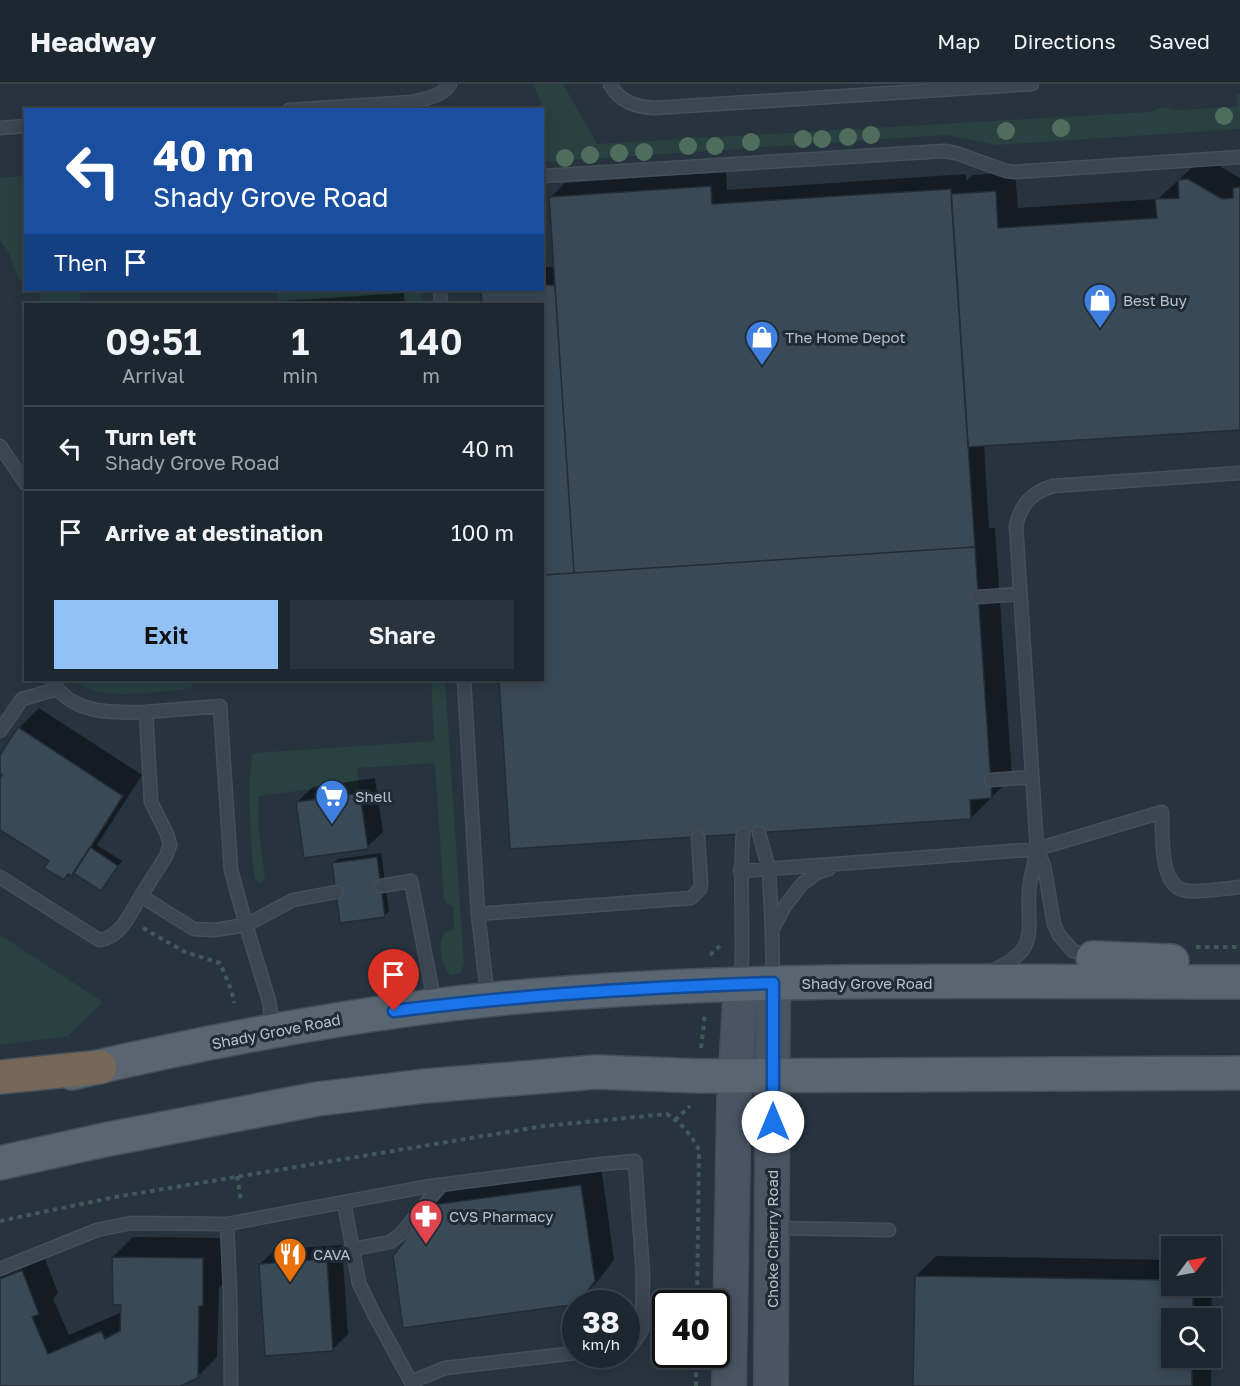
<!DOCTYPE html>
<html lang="en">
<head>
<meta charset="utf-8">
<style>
	:root { --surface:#1d2730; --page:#2a333c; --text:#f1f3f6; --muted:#a0a5ab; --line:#3b444c; --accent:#92c2f5 }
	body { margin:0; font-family:"Golos Text",sans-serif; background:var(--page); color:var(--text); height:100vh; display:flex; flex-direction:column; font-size:22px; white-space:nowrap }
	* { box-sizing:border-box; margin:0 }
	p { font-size:20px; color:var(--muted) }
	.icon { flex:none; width:33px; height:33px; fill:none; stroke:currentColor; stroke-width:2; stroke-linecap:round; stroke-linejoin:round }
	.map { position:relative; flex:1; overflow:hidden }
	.sheet { position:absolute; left:24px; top:219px; width:520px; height:378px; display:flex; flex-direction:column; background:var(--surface); border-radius:0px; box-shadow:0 3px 15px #0003,0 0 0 2px var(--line) }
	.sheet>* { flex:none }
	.hud { position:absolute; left:24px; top:24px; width:520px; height:183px; border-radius:0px; box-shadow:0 3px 15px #0003,0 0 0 2px var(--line); background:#1a4fa0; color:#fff; overflow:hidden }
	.needle { width:39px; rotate:58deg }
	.buttons { position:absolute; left:1161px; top:1152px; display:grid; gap:12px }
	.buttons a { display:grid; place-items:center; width:60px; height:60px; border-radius:0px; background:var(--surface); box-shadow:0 3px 15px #0003,0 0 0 2px var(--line); font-size:30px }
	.speed { position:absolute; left:562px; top:1206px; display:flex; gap:12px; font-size:30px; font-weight:700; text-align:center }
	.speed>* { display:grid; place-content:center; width:78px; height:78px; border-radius:50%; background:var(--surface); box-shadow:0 3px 15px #0003,0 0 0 2px var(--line); line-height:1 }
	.speed small { font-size:15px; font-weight:400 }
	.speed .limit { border:3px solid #111; border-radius:9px; background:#fff; color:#111 }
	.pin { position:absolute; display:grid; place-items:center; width:51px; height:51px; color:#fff; margin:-62px -26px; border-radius:50% 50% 50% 0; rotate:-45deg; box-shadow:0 0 6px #0007 }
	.pin .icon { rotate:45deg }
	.me { position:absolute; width:66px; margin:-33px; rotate:0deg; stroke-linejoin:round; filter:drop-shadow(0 0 4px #0008) }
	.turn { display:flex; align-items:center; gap:21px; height:126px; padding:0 30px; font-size:27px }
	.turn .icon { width:78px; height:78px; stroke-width:2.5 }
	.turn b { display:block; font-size:42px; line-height:51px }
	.then { display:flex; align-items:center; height:57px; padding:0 30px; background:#0003; gap:12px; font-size:22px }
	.eta { display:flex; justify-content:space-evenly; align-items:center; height:102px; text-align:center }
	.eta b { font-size:36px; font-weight:600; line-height:42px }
	.cta { display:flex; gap:12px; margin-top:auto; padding:12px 30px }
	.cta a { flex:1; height:69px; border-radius:0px; background:var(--accent); color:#111; font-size:24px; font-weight:600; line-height:69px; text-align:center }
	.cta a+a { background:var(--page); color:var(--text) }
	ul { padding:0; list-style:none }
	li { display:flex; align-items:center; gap:18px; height:84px; padding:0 30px; border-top:2px solid var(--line) }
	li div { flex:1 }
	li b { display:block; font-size:22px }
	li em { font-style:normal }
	header { display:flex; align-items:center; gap:36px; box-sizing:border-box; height:84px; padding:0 30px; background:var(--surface); border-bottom:2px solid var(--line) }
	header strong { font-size:28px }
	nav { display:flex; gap:33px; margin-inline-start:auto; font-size:21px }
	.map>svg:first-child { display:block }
	.green { fill:#294141 }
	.shadow { fill:#0007; fill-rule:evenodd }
	.building { fill:#394956; stroke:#212d37; stroke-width:1.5 }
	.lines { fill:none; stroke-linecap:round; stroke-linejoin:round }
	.lane-casing { stroke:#444f59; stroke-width:15 }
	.secondary-casing { stroke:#444f59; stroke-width:36 }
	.primary-casing { stroke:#444f59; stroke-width:36 }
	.highway-casing { stroke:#45515a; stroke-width:36 }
	.path { stroke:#425959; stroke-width:4; stroke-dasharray:4.5 4.5; stroke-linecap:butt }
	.lane { stroke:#3b4650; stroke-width:12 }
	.secondary { stroke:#495563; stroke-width:33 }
	.primary { stroke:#596570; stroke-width:33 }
	.highway { stroke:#766758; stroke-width:33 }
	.tree { fill:#4f6d5d }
	.route-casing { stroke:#114b97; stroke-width:15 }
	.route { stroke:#1a73e8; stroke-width:10 }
	.labels { text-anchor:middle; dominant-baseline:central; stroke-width:6; stroke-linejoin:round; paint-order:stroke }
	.poi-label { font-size:15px; fill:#b7c1ca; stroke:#1f2b35; text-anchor:start }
	.street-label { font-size:15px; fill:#b7c1ca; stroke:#1f2b35 }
</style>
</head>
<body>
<header>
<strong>Headway</strong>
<nav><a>Map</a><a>Directions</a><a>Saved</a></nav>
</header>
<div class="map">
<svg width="1240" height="1302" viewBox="0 0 1240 1302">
	<rect width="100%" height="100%" fill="#273440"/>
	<path class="green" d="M534,0H563L597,60L1149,28L1163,23L1176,26L1237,23V10H1240V45L997,61L947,51L543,78V35L546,34Z
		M25,92L26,199L19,196L9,169L0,156V94Z
		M39,206H80L81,220H40Z
		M277,206H421L422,220H278Z
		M72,596H71H195L191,604L181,606C146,608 101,618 72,596Z
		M431,596H445L464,880L460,890L451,891C441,884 437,858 445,848L454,845L453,822L447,820L444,816L435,679L357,684L360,709L331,713L329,703L258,712L259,749L265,795L261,799L255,795L252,774L249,704L252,671L255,669L434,657Z
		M0,851L103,918L68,952L0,961Z"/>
	<path class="shadow" d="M1200,76H1209L1240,94V344L984,360L989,444H995L1012,693L971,734L511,763L500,596H543V220H483L482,206H543V183H555L550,114L565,99L726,88L727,106L966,90V97L973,91L1015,88L1018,124L1158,115Z
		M404,209L405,220H236Z
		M39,624L142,691L97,761L122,777L101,805L74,788L64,794L51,777L0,744V697L4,691L0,688V673L19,644Z
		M375,694L383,748L367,763L297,718L313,703Z
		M381,769L389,827L384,832L333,779L338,775Z
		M601,1082L614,1176L597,1198L577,1218L433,1122L453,1101Z
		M133,1153L222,1154L223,1200L219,1204L217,1273L197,1293L176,1302H0V1184L42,1167L58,1209L53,1215L69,1251L122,1228L113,1173Z
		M342,1161L348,1250L332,1266L260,1180L276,1165Z
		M936,1172L1172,1176V1202H1210V1176H1212L1211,1302H915L916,1192ZM1172,1234H1210V1274H1172Z"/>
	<path class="building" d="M1188,95L1222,115L1233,114V104L1240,103V346L968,363L951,110L996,107L998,144L1157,134L1155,115L1179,114L1178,96Z
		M711,102L712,120L951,105L975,463L574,489L549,113Z
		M543,201H555L574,489L543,491V220H482L481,206H543Z
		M975,463L992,714L970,716L971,735L510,765L499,596H543V491Z
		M18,643L123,712L72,792L68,790L64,796L44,784L49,777L0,746V694L2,691L0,690V671Z
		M360,709L368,765L304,774L296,718Z
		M90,763L118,782L101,807L73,789Z
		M377,773L385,833L340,839L332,779Z
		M581,1101L595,1197L578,1220L403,1244L393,1172L432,1121Z
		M112,1173L203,1174V1222H199L198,1294L180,1302H0V1195L22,1186L39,1230L32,1233L48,1270L101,1247L105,1255L120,1247L121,1221H113Z
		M327,1175L333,1267L265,1272L259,1180Z
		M915,1192L1172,1196V1202H1193V1234H1172V1274H1192V1302H913Z"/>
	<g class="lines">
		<defs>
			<path id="lane" d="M610,0C620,18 635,23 655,24L1032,0
				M289,26L412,18C425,15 443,12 450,0
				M0,44L26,42
				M543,92L944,67L956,69L1006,87L1014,88L1240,73
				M440,206L441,220
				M0,362L26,400
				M978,513L1020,510
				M51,596C71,630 110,629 146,628
				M464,596L478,830
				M220,622L231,786L246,841L215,846L194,845L141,812L166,772L170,761L167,750L151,718L146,628Z
				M0,647L22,615L57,605
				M991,696L1032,693
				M759,749L769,785L772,845
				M1037,765L1016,442C1021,420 1031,409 1053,402L1240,389
				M740,787L1037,765L1162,728C1163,750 1158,805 1188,807C1205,808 1223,805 1240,803
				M0,793L99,856C121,854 130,829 141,812
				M381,802L411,797L435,921
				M992,887C1040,865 1027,850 1029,807C1030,793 1035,779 1037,765L1044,782L1054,840L1059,851L1073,867L1092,873
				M773,898L772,846L785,822L802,800L817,789L829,785
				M741,899C744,849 739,800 743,750
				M488,916L478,830L691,814L700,805L701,799L698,753
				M273,946L269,917L246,841L293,816L336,808
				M344,1118L359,1199L374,1230L411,1298
				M227,1140L230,1208L231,1302
				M774,1144L889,1146
				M353,1165L390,1158L401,1150L441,1101
				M0,1185L97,1146L131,1139L227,1140L424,1103L602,1080L635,1077L643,1191L642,1246L631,1262L627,1263
				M413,1302L411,1298L445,1284L576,1269"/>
			<path id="secondary" d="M729,1302L734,1017L741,900
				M771,1302L773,899"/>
			<path id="primary" d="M1093,874L1172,877
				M72,989C208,957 345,931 485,916C735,891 988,898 1240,898
				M0,1079L104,1056L317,1015L425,1002L596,988L698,992L1240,989"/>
			<path id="highway" d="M0,993L100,983"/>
		</defs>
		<use href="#lane" class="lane-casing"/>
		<use href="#secondary" class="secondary-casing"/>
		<use href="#primary" class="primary-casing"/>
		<use href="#highway" class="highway-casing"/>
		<path class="path" d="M143,844L185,868L220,879L232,908L234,919
			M1196,863H1240
			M710,871L722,860
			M701,964L705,930
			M675,1036L690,1022
			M237,1092L241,1117
			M0,1137L115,1113L544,1042L667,1030C682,1040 691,1050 699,1066L697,1220
			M696,1302V1270"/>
		<use href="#lane" class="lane"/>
		<use href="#secondary" class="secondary"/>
		<use href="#primary" class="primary"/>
		<use href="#highway" class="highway"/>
	</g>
	<g class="tree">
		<circle cx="1224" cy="32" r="9"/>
		<circle cx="1061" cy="44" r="9"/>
		<circle cx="1006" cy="47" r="9"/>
		<circle cx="871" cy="51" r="9"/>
		<circle cx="848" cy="53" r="9"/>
		<circle cx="803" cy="55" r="9"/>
		<circle cx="822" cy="55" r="9"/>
		<circle cx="751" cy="58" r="9"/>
		<circle cx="688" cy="62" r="9"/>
		<circle cx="715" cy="62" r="9"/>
		<circle cx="644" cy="68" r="9"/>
		<circle cx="619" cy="69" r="9"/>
		<circle cx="590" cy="71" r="9"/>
		<circle cx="565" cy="74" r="9"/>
	</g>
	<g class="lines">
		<defs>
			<path id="route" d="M394,927C520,911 647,903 773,899V1038"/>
		</defs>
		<use href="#route" class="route-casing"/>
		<use href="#route" class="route"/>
	</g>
	<defs>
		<symbol id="shop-pin" viewBox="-11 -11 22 30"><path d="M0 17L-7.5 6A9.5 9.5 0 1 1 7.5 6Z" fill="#3f7fe0" stroke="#1f2b35"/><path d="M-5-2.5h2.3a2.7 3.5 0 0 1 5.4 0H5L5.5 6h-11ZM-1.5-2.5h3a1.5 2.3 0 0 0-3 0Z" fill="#fff"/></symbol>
		<symbol id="supermarket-pin" viewBox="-11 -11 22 30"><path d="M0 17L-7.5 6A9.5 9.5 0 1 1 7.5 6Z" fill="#3f7fe0" stroke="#1f2b35"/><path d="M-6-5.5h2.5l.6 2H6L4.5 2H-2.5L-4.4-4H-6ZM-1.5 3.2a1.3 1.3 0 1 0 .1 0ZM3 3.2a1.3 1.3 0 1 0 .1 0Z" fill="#fff"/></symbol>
		<symbol id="pharmacy-pin" viewBox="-11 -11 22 30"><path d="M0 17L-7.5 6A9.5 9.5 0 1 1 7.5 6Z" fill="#e0444e" stroke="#1f2b35"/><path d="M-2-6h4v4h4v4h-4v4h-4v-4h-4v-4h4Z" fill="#fff"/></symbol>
		<symbol id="restaurant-pin" viewBox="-11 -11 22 30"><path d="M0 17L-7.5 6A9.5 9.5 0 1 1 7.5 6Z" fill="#e8710a" stroke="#1f2b35"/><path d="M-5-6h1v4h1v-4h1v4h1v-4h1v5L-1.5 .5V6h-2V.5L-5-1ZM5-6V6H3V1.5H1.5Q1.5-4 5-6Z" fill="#fff"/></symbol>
	</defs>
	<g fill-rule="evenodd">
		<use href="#shop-pin" x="1081" y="197" width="38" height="52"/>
		<use href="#shop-pin" x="743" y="234" width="38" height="52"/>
		<use href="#supermarket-pin" x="313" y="693" width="38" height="52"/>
		<use href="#pharmacy-pin" x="407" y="1113" width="38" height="52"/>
		<use href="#restaurant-pin" x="271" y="1151" width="38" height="52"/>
	</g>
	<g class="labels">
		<g class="poi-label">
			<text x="1123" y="216">Best Buy</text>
			<text x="785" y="253">The Home Depot</text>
			<text x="355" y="712">Shell</text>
			<text x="449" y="1132">CVS Pharmacy</text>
			<text x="313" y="1170">CAVA</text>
		</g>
		<g class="street-label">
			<text x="867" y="899">Shady Grove Road</text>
			<text transform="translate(276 947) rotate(-11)">Shady Grove Road</text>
			<text transform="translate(772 1155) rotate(-90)">Choke Cherry Road</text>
		</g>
	</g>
</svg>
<div class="buttons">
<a><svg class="needle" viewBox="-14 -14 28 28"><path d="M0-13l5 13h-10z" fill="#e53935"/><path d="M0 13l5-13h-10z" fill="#a0a5ab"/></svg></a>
<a><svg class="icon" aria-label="search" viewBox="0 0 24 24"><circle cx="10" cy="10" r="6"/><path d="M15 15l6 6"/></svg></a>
</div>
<div class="speed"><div>38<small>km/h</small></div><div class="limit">40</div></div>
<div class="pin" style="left:394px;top:927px;background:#d93025"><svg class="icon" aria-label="arrive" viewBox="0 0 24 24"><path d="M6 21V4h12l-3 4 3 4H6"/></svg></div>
<svg class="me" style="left:773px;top:1038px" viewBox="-20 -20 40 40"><circle r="19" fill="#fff"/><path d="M0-13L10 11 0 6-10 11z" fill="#1a73e8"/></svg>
<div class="hud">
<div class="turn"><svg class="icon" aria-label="left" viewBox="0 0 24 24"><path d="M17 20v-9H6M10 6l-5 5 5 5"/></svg><div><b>40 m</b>Shady Grove Road</div></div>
<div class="then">Then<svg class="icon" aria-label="arrive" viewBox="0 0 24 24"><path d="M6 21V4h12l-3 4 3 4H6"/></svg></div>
</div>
<section class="sheet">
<div class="eta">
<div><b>09:51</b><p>Arrival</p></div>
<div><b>1</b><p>min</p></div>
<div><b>140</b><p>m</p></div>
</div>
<ul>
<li><svg class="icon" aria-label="left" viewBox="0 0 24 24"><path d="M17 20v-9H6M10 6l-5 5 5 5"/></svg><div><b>Turn left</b><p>Shady Grove Road</p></div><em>40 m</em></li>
<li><svg class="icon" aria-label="arrive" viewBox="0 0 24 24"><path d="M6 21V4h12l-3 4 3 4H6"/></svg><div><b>Arrive at destination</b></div><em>100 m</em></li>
</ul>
<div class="cta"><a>Exit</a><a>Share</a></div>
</section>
</div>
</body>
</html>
